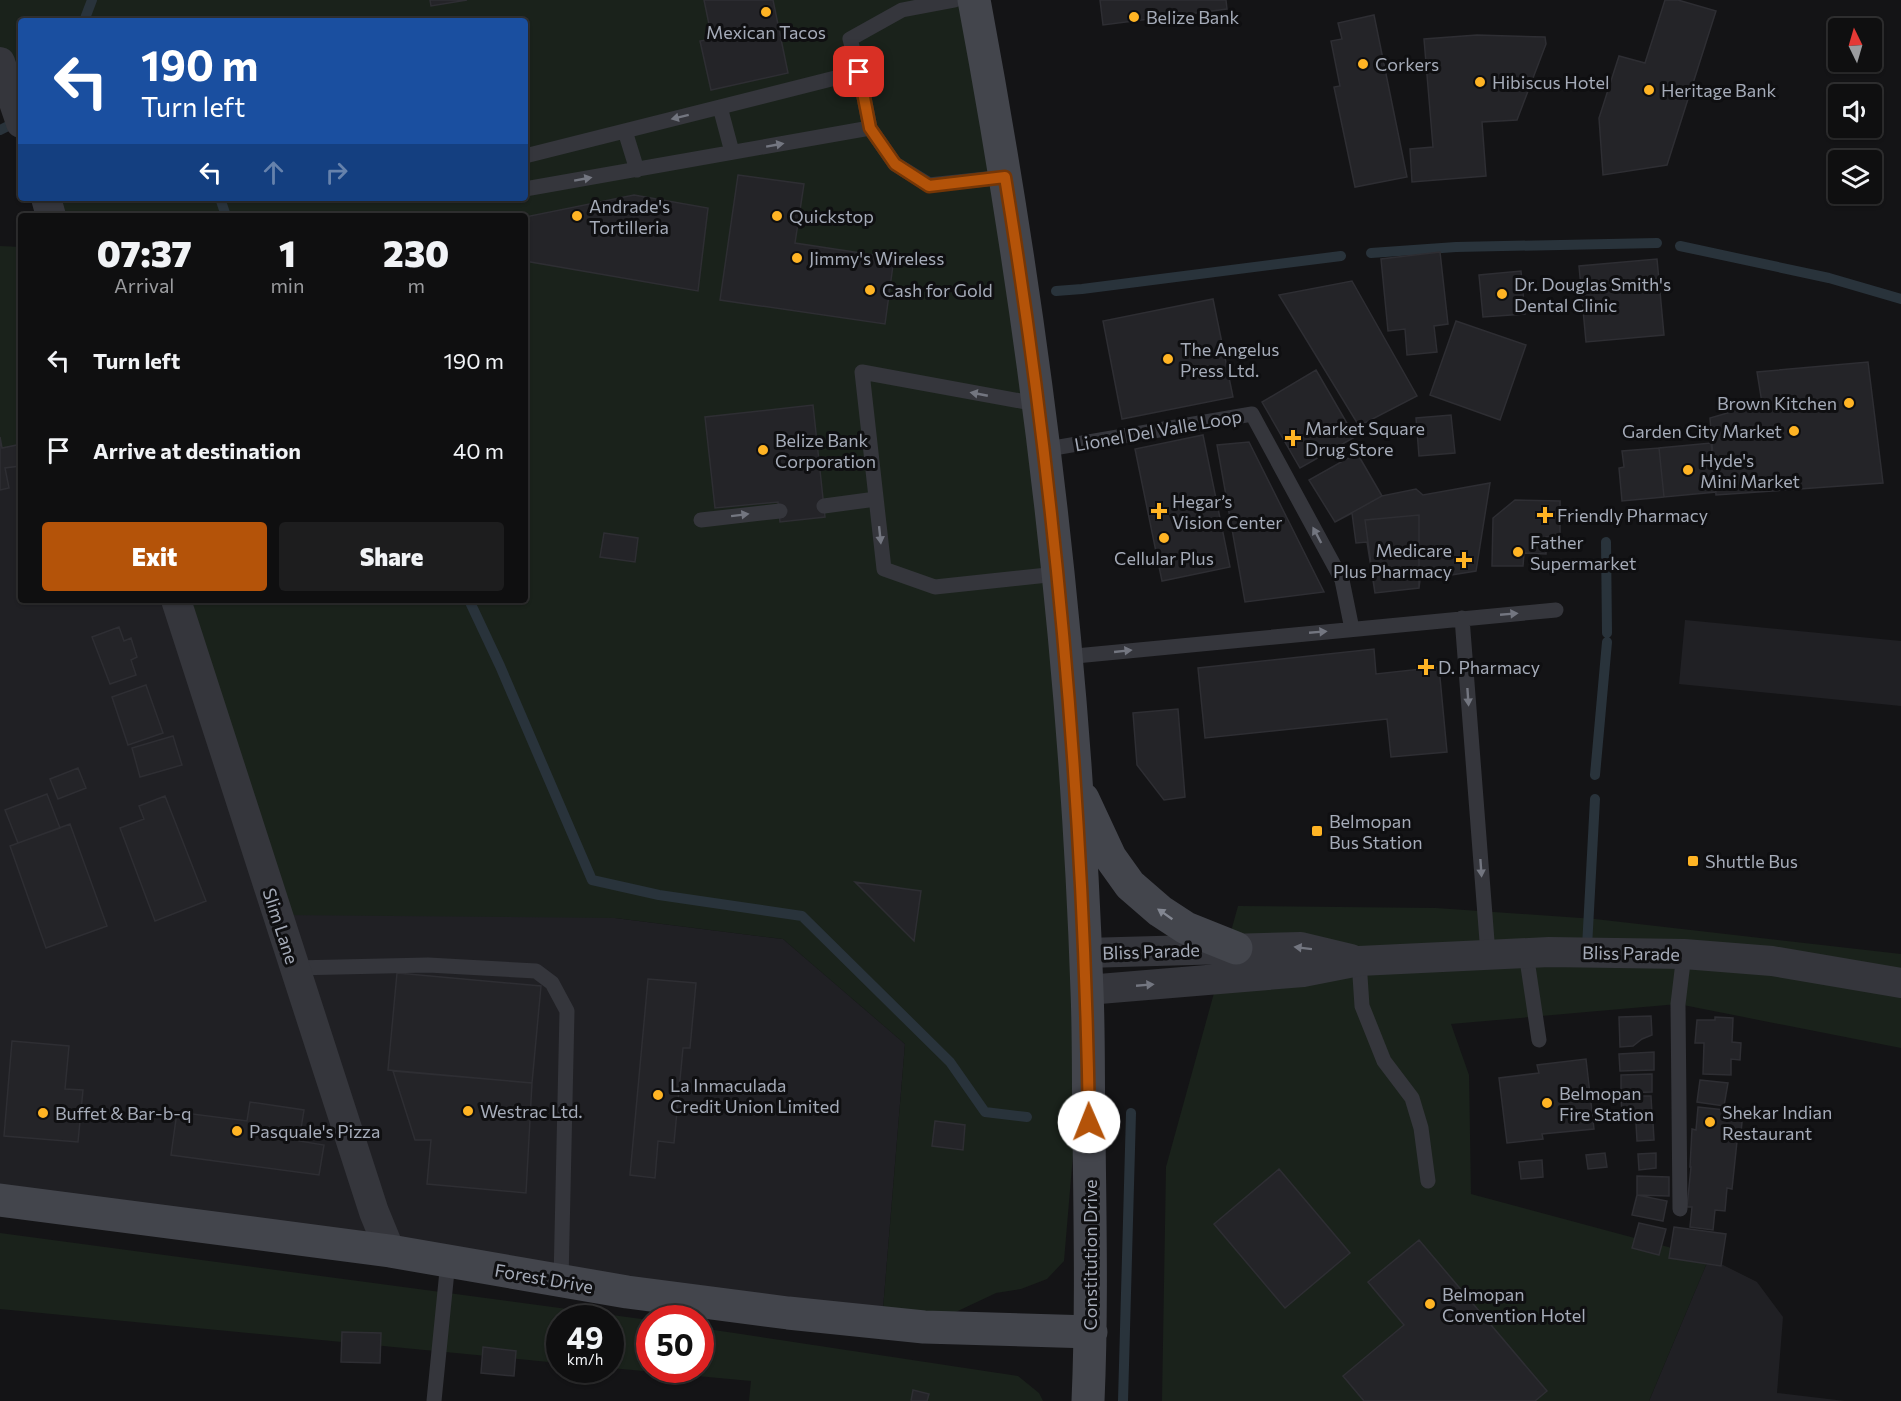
<!DOCTYPE html>
<html lang="en">
<head>
<meta charset="utf-8">
<style>
	:root { --surface:#0f0f10; --page:#1d1d1e; --text:#f1f3f6; --muted:#9b9c9f; --line:#2f2f30; --accent:#b45309 }
	body { margin:0; font-family:Commissioner,sans-serif; background:var(--page); color:var(--text); height:100vh; display:flex; flex-direction:column; font-size:22px; white-space:nowrap }
	* { box-sizing:border-box; margin:0 }
	p { font-size:20px; color:var(--muted) }
	.icon { flex:none; width:33px; height:33px; fill:none; stroke:currentColor; stroke-width:2; stroke-linecap:round; stroke-linejoin:round }
	.map { position:relative; flex:1; overflow:hidden }
	.details { position:absolute; left:18px; top:213px; width:510px; height:390px; display:flex; flex-direction:column; background:var(--surface); border-radius:6px; box-shadow:0 2px 4px #0004,0 0 0 2px var(--line) }
	.details>* { flex:none }
	.banner { position:absolute; left:18px; top:18px; width:510px; height:183px; border-radius:6px; box-shadow:0 2px 4px #0004,0 0 0 2px var(--line); background:#1a4fa0; color:#fff; overflow:hidden }
	.needle { width:39px; rotate:355deg }
	.buttons { position:absolute; left:1828px; top:18px; display:grid; gap:12px }
	.buttons a { display:grid; place-items:center; width:54px; height:54px; border-radius:6px; background:var(--surface); box-shadow:0 2px 4px #0004,0 0 0 2px var(--line); font-size:30px }
	.speed { position:absolute; left:546px; top:1305px; display:flex; gap:12px; font-size:30px; font-weight:700; text-align:center }
	.speed>* { display:grid; place-content:center; width:78px; height:78px; border-radius:50%; background:var(--surface); box-shadow:0 2px 4px #0004,0 0 0 2px var(--line); line-height:1 }
	.speed small { font-size:15px; font-weight:400 }
	.speed .limit { border:9px solid #d22; background:#fff; color:#111 }
	.pin { position:absolute; display:grid; place-items:center; width:51px; height:51px; color:#fff; margin:-26px; border-radius:12px; box-shadow:0 3px 9px #0006 }
	.me { position:absolute; width:66px; margin:-33px; rotate:359deg; stroke-linejoin:round; filter:drop-shadow(0 0 4px #0008) }
	.turn { display:flex; align-items:center; gap:21px; height:126px; padding:0 24px; font-size:27px }
	.turn .icon { width:78px; height:78px; stroke-width:2.5 }
	.turn b { display:block; font-size:42px; line-height:51px }
	.lanes { display:flex; align-items:center; height:57px; padding:0 24px; background:#0003; justify-content:center; gap:30px; direction:ltr }
	.lanes .off { opacity:.35 }
	.eta { display:flex; justify-content:space-evenly; align-items:center; height:102px; text-align:center }
	.eta b { font-size:36px; font-weight:800; line-height:42px }
	.button { display:flex; gap:12px; margin-top:auto; padding:12px 24px }
	.button a { flex:1; height:69px; border-radius:6px; background:var(--accent); color:#fff; font-size:24px; font-weight:800; line-height:69px; text-align:center }
	.button a+a { background:var(--page); color:var(--text) }
	ul { padding:0; list-style:none }
	li { display:flex; align-items:center; gap:18px; height:90px; padding:0 24px }
	li div { flex:1 }
	li b { display:block; font-size:22px }
	li em { font-style:normal }
	.map>svg:first-child { display:block }
	.built { fill:#202024 }
	.green { fill:#1a221b }
	.lines { fill:none; stroke-linecap:round; stroke-linejoin:round }
	.stream { stroke:#29333b; stroke-width:10 }
	.building { fill:#242428; stroke:#2e2e33; stroke-width:1.5 }
	.service { stroke:#35363c; stroke-width:15 }
	.minor { stroke:#35363c; stroke-width:30 }
	.secondary { stroke:#43454c; stroke-width:33 }
	.oneway { fill:#737680 }
	.oneway2 { fill:#838792 }
	.route-casing { stroke:#753606; stroke-width:15 }
	.route { stroke:#b45309; stroke-width:10 }
	.poi-dot { fill:#ffb424; stroke:#0f0f11; stroke-width:2 }
	.labels { text-anchor:middle; dominant-baseline:central; stroke-width:6; stroke-linejoin:round; paint-order:stroke }
	.poi-label { font-size:18px; fill:#a5abb8; stroke:#0f0f11; text-anchor:start }
	.street-label { font-size:18px; fill:#a5abb8; stroke:#0f0f11 }
</style>
</head>
<body>
<div class="map">
<svg width="1901" height="1401" viewBox="0 0 1901 1401">
	<rect width="100%" height="100%" fill="#141416"/>
	<path class="built" d="M0,450L21,454V600H176L615,918L783,939L905,1044L882,1321L0,1201Z
		M1685,620L1901,641V706L1679,684Z
		M1709,1258L1757,1282L1783,1317L1777,1393L1845,1401H1649Z"/>
	<path class="green" d="M0,0H974L1020,273L1087,990L1064,1261L1047,1279L1021,1289L996,1293L924,1327L882,1321L905,1044L783,939L615,918L277,915L176,600H525V216H51L46,198H525V21H21V123L0,62Z
		M0,246L21,247V454L0,450Z
		M1238,906L1436,908L1595,919L1901,954V1048L1678,1004L1451,1024L1469,1075L1471,1194L1709,1258L1649,1401H1162L1166,1167Z
		M0,1233L649,1320L650,1370H700L701,1328L1018,1376L1039,1393L1043,1401H749L751,1381L611,1368L610,1318H560L559,1363L0,1309Z"/>
	<g class="lines">
		<path class="stream" d="M84,21L92,0
			M0,130L18,121
			M220,198L226,216
			M1680,246L1829,278L1901,299
			M1371,253L1456,247L1657,243
			M1056,291L1082,289L1341,256
			M1606,542L1607,633
			M469,600L500,666L592,880L659,895L802,916L950,1062L985,1112L1027,1117
			M1595,775L1607,642
			M1591,947H1587L1595,799
			M1123,1401L1131,1113"/>
	</g>
	<path class="building" d="M430,0H467L431,6Z
		M704,0H773L788,73L711,90L700,41L712,39Z
		M1100,0H1226L1227,9L1103,25Z
		M1665,0H1678L1716,11L1667,165L1603,175L1599,118L1619,56L1645,63Z
		M1374,15L1407,177L1355,187L1334,87L1340,86L1331,41L1342,39L1338,23Z
		M1477,35L1545,37L1546,44L1517,120L1482,122L1486,176L1412,182L1410,149L1433,147L1424,39Z
		M738,175L804,184L795,243L894,258L885,324L720,300Z
		M634,195L708,208L698,291L525,261V217Z
		M1440,252L1448,324L1434,326L1437,352L1407,355L1405,329L1388,331L1381,259Z
		M1657,259L1664,335L1586,342L1579,266Z
		M1521,271L1525,314L1483,317L1479,275Z
		M1352,281L1417,396L1359,426L1279,295Z
		M1213,299L1233,397L1122,419L1103,321Z
		M1456,321L1526,345L1500,420L1430,395Z
		M1868,362L1883,483L1716,495L1710,418L1762,403L1757,372Z
		M1316,370L1355,437L1300,468L1262,402Z
		M813,405L825,517L780,522L778,502L715,508L705,417Z
		M1451,415L1455,453L1419,456L1416,418Z
		M1203,435L1230,567L1162,581L1135,449Z
		M0,437L2,448L17,445L20,466L5,468L9,488L0,490Z
		M1249,442L1324,592L1245,602L1217,445Z
		M1711,443L1716,492L1664,497L1659,448Z
		M1659,448L1664,497L1622,501L1619,468L1624,467L1622,451Z
		M1357,453L1382,496L1335,522L1309,480Z
		M1357,453L1382,496L1416,489L1423,495L1490,483L1476,571L1420,580L1419,588L1375,593L1367,542L1356,543L1352,513L1335,522L1309,480Z
		M1515,500L1560,501V537H1546V554L1524,553L1523,566H1492L1493,518Z
		M1419,515V588L1375,593L1365,520Z
		M604,533L638,538L635,562L600,557Z
		M119,627L124,641L131,638L137,657L131,660L136,675L110,684L92,637Z
		M1374,649L1376,674L1439,667L1447,752L1391,757L1387,719L1205,738L1198,668Z
		M146,685L163,733L128,745L112,697Z
		M1178,709L1185,797L1164,800L1137,765L1133,713Z
		M173,736L182,765L140,777L132,748Z
		M78,768L86,788L58,799L50,779Z
		M47,794L60,828L18,843L5,810Z
		M165,796L206,901L155,921L120,828L144,819L139,806Z
		M70,824L107,926L46,948L10,846Z
		M855,882L921,891L914,941Z
		M397,973L541,986L532,1083L388,1070Z
		M648,979L696,983L690,1048H683L674,1143L658,1141L655,1178L630,1175Z
		M1651,1016L1652,1035L1642,1039L1633,1046L1620,1047L1619,1017Z
		M1715,1017L1733,1018L1732,1042L1741,1043L1740,1060L1731,1059V1075L1703,1074L1704,1043H1695L1697,1020H1715Z
		M12,1041L69,1046L65,1089L83,1090L78,1142L4,1136Z
		M1654,1052V1070L1620,1071L1619,1054Z
		M1586,1059L1594,1129L1542,1134L1543,1139L1507,1143L1499,1078L1539,1073L1537,1065Z
		M393,1071L532,1083L526,1193L427,1184L431,1140H415Z
		M1652,1074V1092L1621,1093V1075Z
		M1700,1080L1728,1083L1724,1106L1697,1102Z
		M1621,1096H1651L1652,1114L1622,1115Z
		M250,1102L304,1110L299,1141L324,1145L319,1175L171,1155L177,1112L247,1121Z
		M1698,1107L1743,1112L1741,1132H1738L1732,1189L1727,1188L1725,1211L1715,1210L1713,1230L1690,1227L1692,1207H1687L1691,1167H1690L1692,1129L1696,1130Z
		M935,1121L965,1125L963,1150L932,1146Z
		M1653,1122L1654,1140L1637,1141L1636,1123Z
		M1605,1153L1607,1167L1588,1169L1586,1155Z
		M1656,1153V1168L1639,1170L1638,1154Z
		M1542,1160L1543,1177L1521,1179L1519,1162Z
		M1279,1169L1350,1253L1285,1308L1214,1224Z
		M1637,1176L1669,1177V1196L1637,1195Z
		M1637,1195L1667,1201L1663,1221L1632,1215Z
		M1639,1223L1666,1229L1659,1255L1632,1248Z
		M1674,1227L1726,1234L1721,1266L1669,1258Z
		M1419,1240L1547,1391L1535,1401H1364L1343,1376L1404,1325L1368,1282Z
		M342,1332L381,1333L380,1363L341,1362Z
		M483,1347L516,1351L514,1376L481,1373Z
		M913,1390L929,1394L927,1401H911Z"/>
	<g class="lines">
		<path class="service" d="M955,0L902,10L850,39L859,72L870,128L895,164L929,185L1005,177
			M720,107L732,152
			M625,131L637,170
			M525,156L859,72
			M525,189L870,128
			M1037,404L862,372L884,569L935,587L1057,574
			M1042,450L1252,414L1342,580L1352,629
			M824,506L876,499
			M701,520L780,511
			M1462,618L1488,954
			M1065,657L1556,610
			M1526,953L1539,1040
			M1359,961L1362,1006L1384,1061L1412,1098L1421,1128L1428,1181
			M294,968L428,965L536,971L552,983L567,1011L561,1281
			M1680,1209L1678,1004L1684,954
			M434,1401L448,1261"/>
		<path class="minor" d="M0,62L21,123
			M46,198L51,216
			M176,600L374,1212L390,1251
			M1085,953L1301,947L1351,959
			M1087,990L1303,972L1359,961L1549,952L1684,954L1772,961L1901,983"/>
		<path class="secondary" d="M974,0C1035,326 1076,659 1087,991C1089,1038 1088,1085 1089,1132C1090,1222 1092,1311 1088,1401
			M1083,799L1110,857L1130,885L1160,911L1186,928L1236,948
			M0,1200L390,1251L627,1292L788,1313L924,1327L1091,1332"/>
	</g>
	<defs><path id="oneway-solid" d="M-6-.8H1V-3.2L6.5 0L1 3.2V.8H-6Z" transform="scale(1.5)"/></defs>
	<g class="oneway">
		<use href="#oneway-solid" transform="translate(680 117) rotate(166)"/>
		<use href="#oneway-solid" transform="translate(775 145) rotate(-10)"/>
		<use href="#oneway-solid" transform="translate(583 179) rotate(-10)"/>
		<use href="#oneway-solid" transform="translate(979 394) rotate(-169)"/>
		<use href="#oneway-solid" transform="translate(740 515) rotate(-7)"/>
		<use href="#oneway-solid" transform="translate(880 535) rotate(84)"/>
		<use href="#oneway-solid" transform="translate(1317 535) rotate(-118)"/>
		<use href="#oneway-solid" transform="translate(1509 614) rotate(-5)"/>
		<use href="#oneway-solid" transform="translate(1318 632) rotate(-5)"/>
		<use href="#oneway-solid" transform="translate(1123 651) rotate(-6)"/>
		<use href="#oneway-solid" transform="translate(1468 697) rotate(86)"/>
		<use href="#oneway-solid" transform="translate(1481 868) rotate(86)"/>
		<use href="#oneway-solid" transform="translate(1303 948) rotate(-173)"/>
		<use href="#oneway-solid" transform="translate(1145 985) rotate(-5)"/>
	</g>
	<use class="oneway2" href="#oneway-solid" transform="translate(1165 914) rotate(-145)"/>
	<g class="lines">
		<defs>
			<path id="route" d="M859,72L870,128L895,164L929,186L1005,177C1056,489 1084,806 1089,1122"/>
		</defs>
		<use href="#route" class="route-casing"/>
		<use href="#route" class="route"/>
	</g>
	<g class="poi-dot">
		<circle cx="766" cy="12" r="6"/>
		<circle cx="1134" cy="17" r="6"/>
		<circle cx="1363" cy="64" r="6"/>
		<circle cx="1480" cy="82" r="6"/>
		<circle cx="1649" cy="90" r="6"/>
		<circle cx="577" cy="216" r="6"/>
		<circle cx="777" cy="216" r="6"/>
		<circle cx="797" cy="258" r="6"/>
		<circle cx="870" cy="290" r="6"/>
		<circle cx="1502" cy="294" r="6"/>
		<circle cx="1168" cy="359" r="6"/>
		<circle cx="1849" cy="403" r="6"/>
		<circle cx="1794" cy="431" r="6"/>
		<path d="M1290 429h6v6h6v6h-6v6h-6v-6h-6v-6h6z"/>
		<circle cx="763" cy="450" r="6"/>
		<circle cx="1688" cy="470" r="6"/>
		<path d="M1156 502h6v6h6v6h-6v6h-6v-6h-6v-6h6z"/>
		<path d="M1542 506h6v6h6v6h-6v6h-6v-6h-6v-6h6z"/>
		<circle cx="1164" cy="538" r="6"/>
		<circle cx="1518" cy="552" r="6"/>
		<path d="M1461 551h6v6h6v6h-6v6h-6v-6h-6v-6h6z"/>
		<path d="M1423 658h6v6h6v6h-6v6h-6v-6h-6v-6h6z"/>
		<rect x="1311" y="825" width="12" height="12" rx="3"/>
		<rect x="1687" y="855" width="12" height="12" rx="3"/>
		<circle cx="658" cy="1095" r="6"/>
		<circle cx="1547" cy="1103" r="6"/>
		<circle cx="468" cy="1111" r="6"/>
		<circle cx="43" cy="1113" r="6"/>
		<circle cx="1710" cy="1122" r="6"/>
		<circle cx="237" cy="1131" r="6"/>
		<circle cx="1430" cy="1304" r="6"/>
	</g>
	<g class="labels">
		<g class="poi-label">
			<text x="1146" y="17">Belize Bank</text>
			<text x="766" y="32" text-anchor="middle">Mexican Tacos</text>
			<text x="1375" y="64">Corkers</text>
			<text x="1492" y="82">Hibiscus Hotel</text>
			<text x="1661" y="90">Heritage Bank</text>
			<text x="589" y="206">Andrade's<tspan x="589" dy="21">Tortilleria</tspan></text>
			<text x="789" y="216">Quickstop</text>
			<text x="809" y="258">Jimmy's Wireless</text>
			<text x="1514" y="284">Dr. Douglas Smith's<tspan x="1514" dy="21">Dental Clinic</tspan></text>
			<text x="882" y="290">Cash for Gold</text>
			<text x="1180" y="349">The Angelus<tspan x="1180" dy="21">Press Ltd.</tspan></text>
			<text x="1837" y="403" text-anchor="end">Brown Kitchen</text>
			<text x="1305" y="428">Market Square<tspan x="1305" dy="21">Drug Store</tspan></text>
			<text x="1782" y="431" text-anchor="end">Garden City Market</text>
			<text x="775" y="440">Belize Bank<tspan x="775" dy="21">Corporation</tspan></text>
			<text x="1700" y="460">Hyde's<tspan x="1700" dy="21">Mini Market</tspan></text>
			<text x="1172" y="501">Hegar’s<tspan x="1172" dy="21">Vision Center</tspan></text>
			<text x="1557" y="515">Friendly Pharmacy</text>
			<text x="1530" y="542">Father<tspan x="1530" dy="21">Supermarket</tspan></text>
			<text x="1452" y="550" text-anchor="end">Medicare<tspan x="1452" dy="21">Plus Pharmacy</tspan></text>
			<text x="1164" y="558" text-anchor="middle">Cellular Plus</text>
			<text x="1438" y="667">D. Pharmacy</text>
			<text x="1329" y="821">Belmopan<tspan x="1329" dy="21">Bus Station</tspan></text>
			<text x="1705" y="861">Shuttle Bus</text>
			<text x="670" y="1085">La Inmaculada<tspan x="670" dy="21">Credit Union Limited</tspan></text>
			<text x="1559" y="1093">Belmopan<tspan x="1559" dy="21">Fire Station</tspan></text>
			<text x="480" y="1111">Westrac Ltd.</text>
			<text x="1722" y="1112">Shekar Indian<tspan x="1722" dy="21">Restaurant</tspan></text>
			<text x="55" y="1113">Buffet &amp; Bar-b-q</text>
			<text x="249" y="1131">Pasquale's Pizza</text>
			<text x="1442" y="1294">Belmopan<tspan x="1442" dy="21">Convention Hotel</tspan></text>
		</g>
		<g class="street-label">
			<text transform="translate(1158 430) rotate(-10)">Lionel Del Valle Loop</text>
			<text transform="translate(281 926) rotate(72)">Slim Lane</text>
			<text transform="translate(1151 951) rotate(-2)">Bliss Parade</text>
			<text transform="translate(1631 953) rotate(1)">Bliss Parade</text>
			<text transform="translate(1090 1255) rotate(-90)">Constitution Drive</text>
			<text transform="translate(544 1278) rotate(10)">Forest Drive</text>
		</g>
	</g>
</svg>
<div class="buttons">
<a><svg class="needle" viewBox="-14 -14 28 28"><path d="M0-13l5 13h-10z" fill="#e53935"/><path d="M0 13l5-13h-10z" fill="#9b9c9f"/></svg></a>
<a><svg class="icon" aria-label="sound" viewBox="0 0 24 24"><path d="M4 9h4l5-4v14l-5-4H4zM17 9q2 3 0 6"/></svg></a>
<a><svg class="icon" aria-label="layers" viewBox="0 0 24 24"><path d="M12 4l9 5-9 5-9-5zM3 14l9 5 9-5"/></svg></a>
</div>
<div class="speed"><div>49<small>km/h</small></div><div class="limit">50</div></div>
<div class="pin" style="left:859px;top:72px;background:#d93025"><svg class="icon" aria-label="arrive" viewBox="0 0 24 24"><path d="M6 21V4h12l-3 4 3 4H6"/></svg></div>
<svg class="me" style="left:1089px;top:1122px" viewBox="-20 -20 40 40"><circle r="19" fill="#fff"/><path d="M0-13L10 11 0 6-10 11z" fill="#b45309"/></svg>
<div class="banner">
<div class="turn"><svg class="icon" aria-label="left" viewBox="0 0 24 24"><path d="M17 20v-9H6M10 6l-5 5 5 5"/></svg><div><b>190 m</b>Turn left</div></div>
<div class="lanes"><svg class="icon" aria-label="left" viewBox="0 0 24 24"><path d="M17 20v-9H6M10 6l-5 5 5 5"/></svg><svg class="icon off" aria-label="ahead" viewBox="0 0 24 24"><path d="M12 20V5M6 11l6-6 6 6"/></svg><svg class="icon off" aria-label="right" viewBox="0 0 24 24"><path d="M7 20v-9h11M14 6l5 5-5 5"/></svg></div>
</div>
<section class="details">
<div class="eta">
<div><b>07:37</b><p>Arrival</p></div>
<div><b>1</b><p>min</p></div>
<div><b>230</b><p>m</p></div>
</div>
<ul>
<li><svg class="icon" aria-label="left" viewBox="0 0 24 24"><path d="M17 20v-9H6M10 6l-5 5 5 5"/></svg><div><b>Turn left</b></div><em>190 m</em></li>
<li><svg class="icon" aria-label="arrive" viewBox="0 0 24 24"><path d="M6 21V4h12l-3 4 3 4H6"/></svg><div><b>Arrive at destination</b></div><em>40 m</em></li>
</ul>
<div class="button"><a>Exit</a><a>Share</a></div>
</section>
</div>
</body>
</html>
